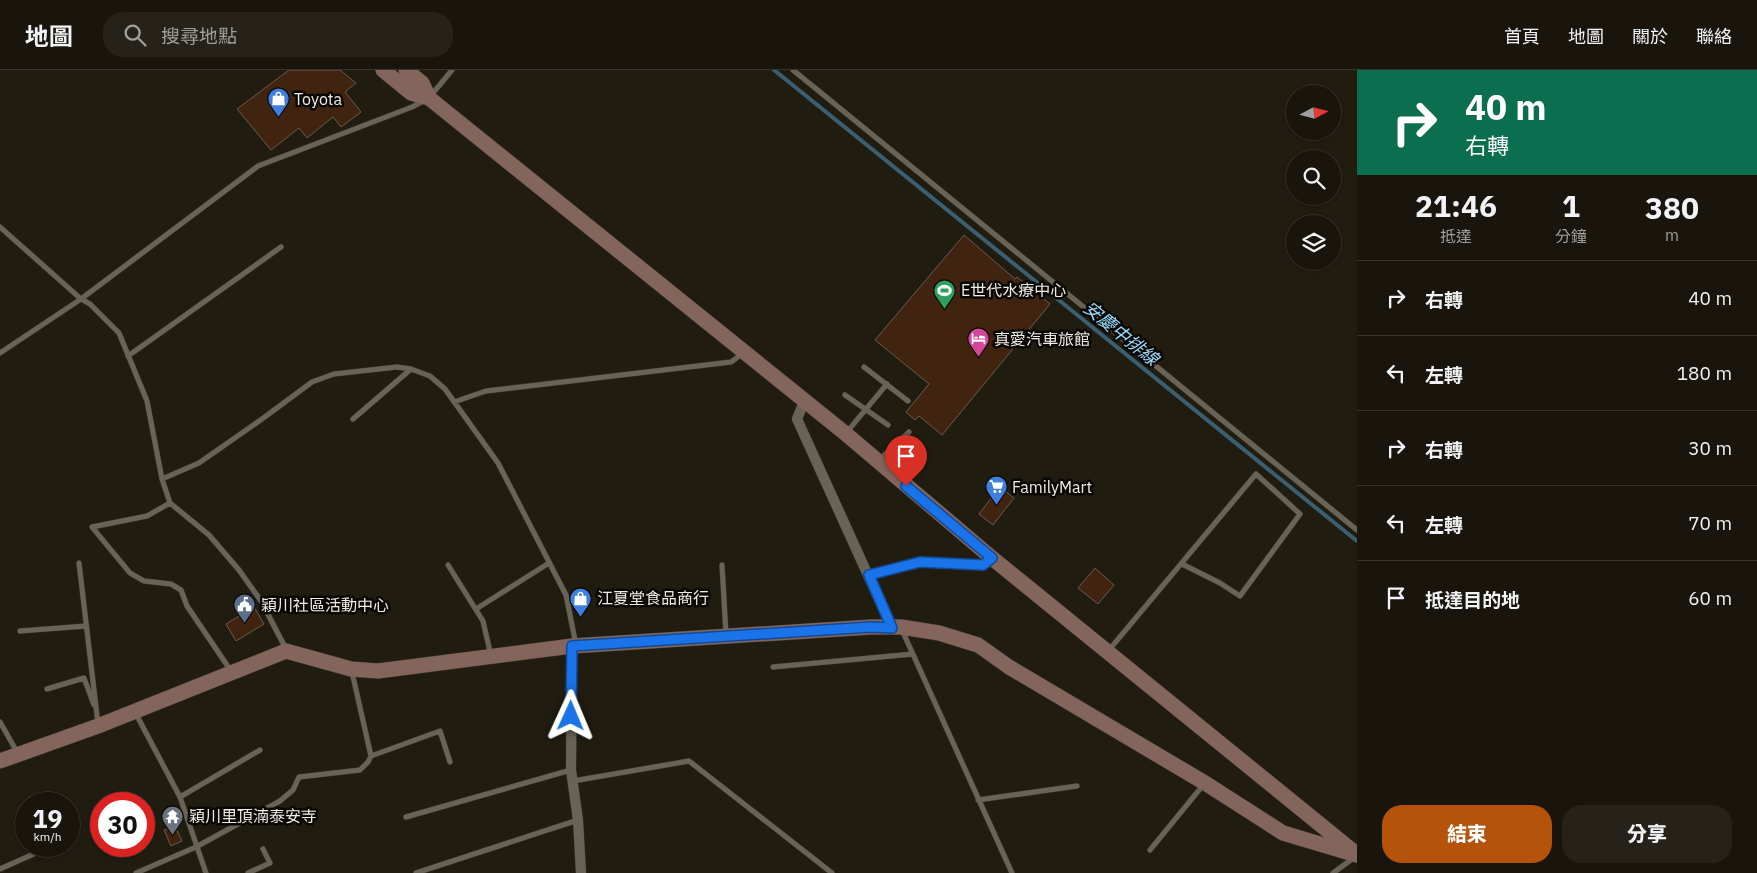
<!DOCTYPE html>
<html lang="zh-TW">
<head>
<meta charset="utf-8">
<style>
	:root { --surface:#19150c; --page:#26221a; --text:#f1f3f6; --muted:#9f9f9d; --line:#37342d; --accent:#b45309 }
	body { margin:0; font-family:"IBM Plex Sans","Noto Sans TC",sans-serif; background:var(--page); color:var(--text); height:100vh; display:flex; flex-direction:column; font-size:19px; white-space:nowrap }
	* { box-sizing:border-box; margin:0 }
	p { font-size:16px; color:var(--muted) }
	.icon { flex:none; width:28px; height:28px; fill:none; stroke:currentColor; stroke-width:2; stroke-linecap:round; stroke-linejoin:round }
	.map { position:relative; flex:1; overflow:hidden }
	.side { display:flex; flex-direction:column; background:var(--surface); width:400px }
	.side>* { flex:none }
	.banner { background:#0b6e4f; color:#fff; overflow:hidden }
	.needle { width:32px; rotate:83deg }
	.tools { position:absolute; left:1286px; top:15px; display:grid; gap:10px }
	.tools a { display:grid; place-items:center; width:55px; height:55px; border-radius:50%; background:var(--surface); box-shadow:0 1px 4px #0004,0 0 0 1px var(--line); font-size:25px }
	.speed { position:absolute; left:15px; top:722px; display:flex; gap:10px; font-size:25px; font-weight:700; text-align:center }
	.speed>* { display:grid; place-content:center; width:65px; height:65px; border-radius:50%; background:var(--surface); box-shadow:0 1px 4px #0004,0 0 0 1px var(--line); line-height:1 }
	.speed small { font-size:12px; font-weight:400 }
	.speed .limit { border:8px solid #d22; background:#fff; color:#111 }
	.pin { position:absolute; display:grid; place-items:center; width:42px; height:42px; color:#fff; margin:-51px -21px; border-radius:50% 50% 50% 0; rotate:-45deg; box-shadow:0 0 5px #0007 }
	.pin .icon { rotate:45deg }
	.me { position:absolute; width:55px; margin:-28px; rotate:1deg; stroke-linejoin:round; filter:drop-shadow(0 0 4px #0008) }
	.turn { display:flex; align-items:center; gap:18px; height:105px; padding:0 25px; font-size:22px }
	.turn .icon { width:65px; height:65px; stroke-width:2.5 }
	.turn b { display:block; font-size:35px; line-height:42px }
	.eta { display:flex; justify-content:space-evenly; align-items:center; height:85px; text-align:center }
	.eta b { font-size:30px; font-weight:800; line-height:35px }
	.action { display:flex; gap:10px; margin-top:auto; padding:10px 25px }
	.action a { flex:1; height:58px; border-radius:20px; background:var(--accent); color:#fff; font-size:20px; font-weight:800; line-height:58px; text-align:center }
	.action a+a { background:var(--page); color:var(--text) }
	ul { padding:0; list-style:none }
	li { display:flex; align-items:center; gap:15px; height:75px; padding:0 25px; border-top:1px solid var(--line) }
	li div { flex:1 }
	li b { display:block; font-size:19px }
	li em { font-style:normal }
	header { display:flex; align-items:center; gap:30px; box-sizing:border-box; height:70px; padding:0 25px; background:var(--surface); border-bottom:1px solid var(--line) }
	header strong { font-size:24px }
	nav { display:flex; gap:28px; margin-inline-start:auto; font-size:18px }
	.search { width:350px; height:45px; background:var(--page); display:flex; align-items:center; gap:12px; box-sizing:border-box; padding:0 18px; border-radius:20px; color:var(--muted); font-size:19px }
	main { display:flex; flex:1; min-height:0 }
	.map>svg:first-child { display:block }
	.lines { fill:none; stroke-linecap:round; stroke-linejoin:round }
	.stream { stroke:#3a5f72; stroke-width:4 }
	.building { fill:#402410; stroke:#695b52 }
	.lane-casing { stroke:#39352e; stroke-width:6 }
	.street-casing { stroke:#39352e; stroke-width:11 }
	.secondary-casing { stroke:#39352e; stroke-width:16 }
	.lane { stroke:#696355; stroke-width:5 }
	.street { stroke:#696355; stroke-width:10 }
	.secondary { stroke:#84655b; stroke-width:15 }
	.route-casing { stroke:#114b97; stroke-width:12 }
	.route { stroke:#1a73e8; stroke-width:9 }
	.labels { text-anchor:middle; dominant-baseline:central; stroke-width:5; stroke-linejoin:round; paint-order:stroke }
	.poi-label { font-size:16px; fill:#efece4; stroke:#090704; text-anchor:start }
	.water-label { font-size:18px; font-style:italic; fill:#99dbfe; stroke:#090704 }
</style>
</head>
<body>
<header>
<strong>地圖</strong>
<div class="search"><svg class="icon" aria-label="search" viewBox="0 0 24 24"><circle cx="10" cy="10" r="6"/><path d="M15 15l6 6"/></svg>搜尋地點</div>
<nav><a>首頁</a><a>地圖</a><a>關於</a><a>聯絡</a></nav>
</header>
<main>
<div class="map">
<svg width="1357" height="803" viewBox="0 0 1357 803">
	<rect width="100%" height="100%" fill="#211c10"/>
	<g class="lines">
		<path class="stream" d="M774,0L1357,471"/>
	</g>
	<path class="building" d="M289,0H340L356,13L345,22L361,42L341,57L333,47L307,68L299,58L271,80L237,39Z
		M964,165L1015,209L1017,207L1050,234L942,365L919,346L915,350L906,342L929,314L875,270Z
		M1000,417L1014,428L993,455L979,444Z
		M1095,498L1114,515L1098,534L1078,518Z
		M254,537L264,554L236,571L226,554Z
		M175,756L182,771L171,776L164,760Z"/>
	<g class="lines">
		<defs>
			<path id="lane" d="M793,0L1357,460
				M0,157L81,229L258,96L412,37L429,28L452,0
				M0,283L81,229L90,234L119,263L147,331L162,409L199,393L262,349L312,312L334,304L397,297L411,299L430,306L445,319L498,393L566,525L576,575
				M128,286L281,177
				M864,297L908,331
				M845,325L888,355
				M454,332L486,321L731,292L742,284
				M353,349L411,299
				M846,363L887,314
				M880,389L909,362
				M162,409L170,433L209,465L239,500L261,531L286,579
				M170,433L147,446L92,457L130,503L144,511L171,514L181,520L187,536L231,601
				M79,493L98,654
				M448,495L483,551L491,586
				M722,495L726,564
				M869,505L920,492L983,495L990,490
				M476,539L549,493
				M902,560L1012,803
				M20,561L86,556
				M1109,580L1256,404L1300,444L1240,526L1220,513L1182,494
				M773,597L913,584
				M47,619L84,608L94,635
				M136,644L180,727L206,803
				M0,652L17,682
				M371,686L440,661L450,692
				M573,711L689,691L832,803
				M180,727L260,680
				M978,730L1077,716
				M406,747L571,700
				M1150,780L1204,714
				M0,799L47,778
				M136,803L196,777L280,731L293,720L299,707L360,700L368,692L371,686L352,602
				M248,803L270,793L263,779
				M416,803L578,750
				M1333,803L1355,787"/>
			<path id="street" d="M804,332L797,349L892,558
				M572,576L571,700L578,750L581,803"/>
			<path id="secondary" d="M383,0L411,23L429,28L846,364L992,488L1354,782
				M406,0L422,13L429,28
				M0,691L98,656L286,581L351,599L378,601L572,576L871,557H901L939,563L978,575L1009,597L1205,713L1283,763L1357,785"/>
		</defs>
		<use href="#lane" class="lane-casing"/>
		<use href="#street" class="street-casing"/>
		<use href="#secondary" class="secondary-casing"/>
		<use href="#lane" class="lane"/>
		<use href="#street" class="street"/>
		<use href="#secondary" class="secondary"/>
	</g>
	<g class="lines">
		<defs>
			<path id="route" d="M571,646L572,576L871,557L892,558L869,505L920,492L983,495L992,488L906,416"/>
		</defs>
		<use href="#route" class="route-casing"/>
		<use href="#route" class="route"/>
	</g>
	<defs>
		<symbol id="shop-pin" viewBox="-11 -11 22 30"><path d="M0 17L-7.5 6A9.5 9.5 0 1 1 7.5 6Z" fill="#3f7fe0" stroke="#090704"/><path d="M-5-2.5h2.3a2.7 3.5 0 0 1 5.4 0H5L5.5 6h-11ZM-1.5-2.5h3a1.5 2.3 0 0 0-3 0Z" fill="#fff"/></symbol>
		<symbol id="stadium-pin" viewBox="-11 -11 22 30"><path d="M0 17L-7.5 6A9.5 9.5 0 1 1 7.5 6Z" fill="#2e9e5b" stroke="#090704"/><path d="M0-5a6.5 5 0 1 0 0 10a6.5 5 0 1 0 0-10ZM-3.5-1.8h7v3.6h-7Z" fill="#fff"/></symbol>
		<symbol id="hotel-pin" viewBox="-11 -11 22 30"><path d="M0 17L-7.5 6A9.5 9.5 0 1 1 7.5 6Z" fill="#d1479c" stroke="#090704"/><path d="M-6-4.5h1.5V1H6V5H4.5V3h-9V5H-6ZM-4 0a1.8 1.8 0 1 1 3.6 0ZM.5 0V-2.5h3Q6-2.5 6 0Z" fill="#fff"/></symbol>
		<symbol id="supermarket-pin" viewBox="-11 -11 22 30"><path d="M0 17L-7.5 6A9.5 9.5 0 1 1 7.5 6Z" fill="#3f7fe0" stroke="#090704"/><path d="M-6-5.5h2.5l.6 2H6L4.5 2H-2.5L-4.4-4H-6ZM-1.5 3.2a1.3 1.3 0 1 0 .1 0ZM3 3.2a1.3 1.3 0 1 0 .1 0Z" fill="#fff"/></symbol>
		<symbol id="civic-pin" viewBox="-11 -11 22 30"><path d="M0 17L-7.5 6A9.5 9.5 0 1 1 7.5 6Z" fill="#5c6f8a" stroke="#090704"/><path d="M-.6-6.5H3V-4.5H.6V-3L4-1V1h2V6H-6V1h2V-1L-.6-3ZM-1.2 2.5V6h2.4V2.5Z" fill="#fff"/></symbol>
		<symbol id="temple-pin" viewBox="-11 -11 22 30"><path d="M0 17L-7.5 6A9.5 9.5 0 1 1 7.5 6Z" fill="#6b7280" stroke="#090704"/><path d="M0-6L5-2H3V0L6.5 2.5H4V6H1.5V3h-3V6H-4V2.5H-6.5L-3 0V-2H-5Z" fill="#fff"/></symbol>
	</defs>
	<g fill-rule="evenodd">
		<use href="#shop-pin" x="266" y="16" width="25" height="34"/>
		<use href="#stadium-pin" x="932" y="208" width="25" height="34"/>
		<use href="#hotel-pin" x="966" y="256" width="25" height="34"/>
		<use href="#supermarket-pin" x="984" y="404" width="25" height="34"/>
		<use href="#shop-pin" x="568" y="516" width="25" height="34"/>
		<use href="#civic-pin" x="232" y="522" width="25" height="34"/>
		<use href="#temple-pin" x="160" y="734" width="25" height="34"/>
	</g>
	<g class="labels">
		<g class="poi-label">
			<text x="294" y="29">Toyota</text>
			<text x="961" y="220">E世代水療中心</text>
			<text x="994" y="269">真愛汽車旅館</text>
			<text x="1012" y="417">FamilyMart</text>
			<text x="597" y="528">江夏堂食品商行</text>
			<text x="261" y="535">穎川社區活動中心</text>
			<text x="189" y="746">穎川里頂湳泰安寺</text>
		</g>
		<g class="water-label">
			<text transform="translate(1121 263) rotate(39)">安慶中排線</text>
		</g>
	</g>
</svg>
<div class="tools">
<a><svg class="needle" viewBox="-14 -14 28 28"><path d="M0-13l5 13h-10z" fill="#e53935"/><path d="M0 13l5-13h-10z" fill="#9f9f9d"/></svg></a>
<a><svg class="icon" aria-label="search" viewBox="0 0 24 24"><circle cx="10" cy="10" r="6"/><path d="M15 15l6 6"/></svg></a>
<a><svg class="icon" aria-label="layers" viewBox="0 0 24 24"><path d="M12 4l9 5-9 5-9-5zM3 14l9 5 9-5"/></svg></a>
</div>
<div class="speed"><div>19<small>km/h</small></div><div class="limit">30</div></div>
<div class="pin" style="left:906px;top:416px;background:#d93025"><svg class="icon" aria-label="arrive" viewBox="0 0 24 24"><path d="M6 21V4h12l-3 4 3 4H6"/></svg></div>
<svg class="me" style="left:571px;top:646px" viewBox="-20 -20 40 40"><path d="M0-17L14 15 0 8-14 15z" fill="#1a73e8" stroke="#fff" stroke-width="4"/></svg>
</div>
<section class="side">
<div class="banner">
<div class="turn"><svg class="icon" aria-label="right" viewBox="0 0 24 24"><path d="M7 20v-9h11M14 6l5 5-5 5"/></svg><div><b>40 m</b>右轉</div></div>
</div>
<div class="eta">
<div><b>21:46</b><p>抵達</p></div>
<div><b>1</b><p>分鐘</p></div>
<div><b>380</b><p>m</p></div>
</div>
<ul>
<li><svg class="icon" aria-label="right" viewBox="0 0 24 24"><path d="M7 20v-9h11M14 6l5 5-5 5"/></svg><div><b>右轉</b></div><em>40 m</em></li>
<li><svg class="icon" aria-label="left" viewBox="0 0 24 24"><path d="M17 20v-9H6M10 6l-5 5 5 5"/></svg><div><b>左轉</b></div><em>180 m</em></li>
<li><svg class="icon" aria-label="right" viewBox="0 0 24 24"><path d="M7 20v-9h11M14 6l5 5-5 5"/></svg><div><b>右轉</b></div><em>30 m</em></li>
<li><svg class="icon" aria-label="left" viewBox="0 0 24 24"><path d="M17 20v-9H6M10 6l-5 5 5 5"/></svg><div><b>左轉</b></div><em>70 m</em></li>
<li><svg class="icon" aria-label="arrive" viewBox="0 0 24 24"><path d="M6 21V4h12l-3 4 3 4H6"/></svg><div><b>抵達目的地</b></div><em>60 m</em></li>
</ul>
<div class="action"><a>結束</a><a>分享</a></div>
</section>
</main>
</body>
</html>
